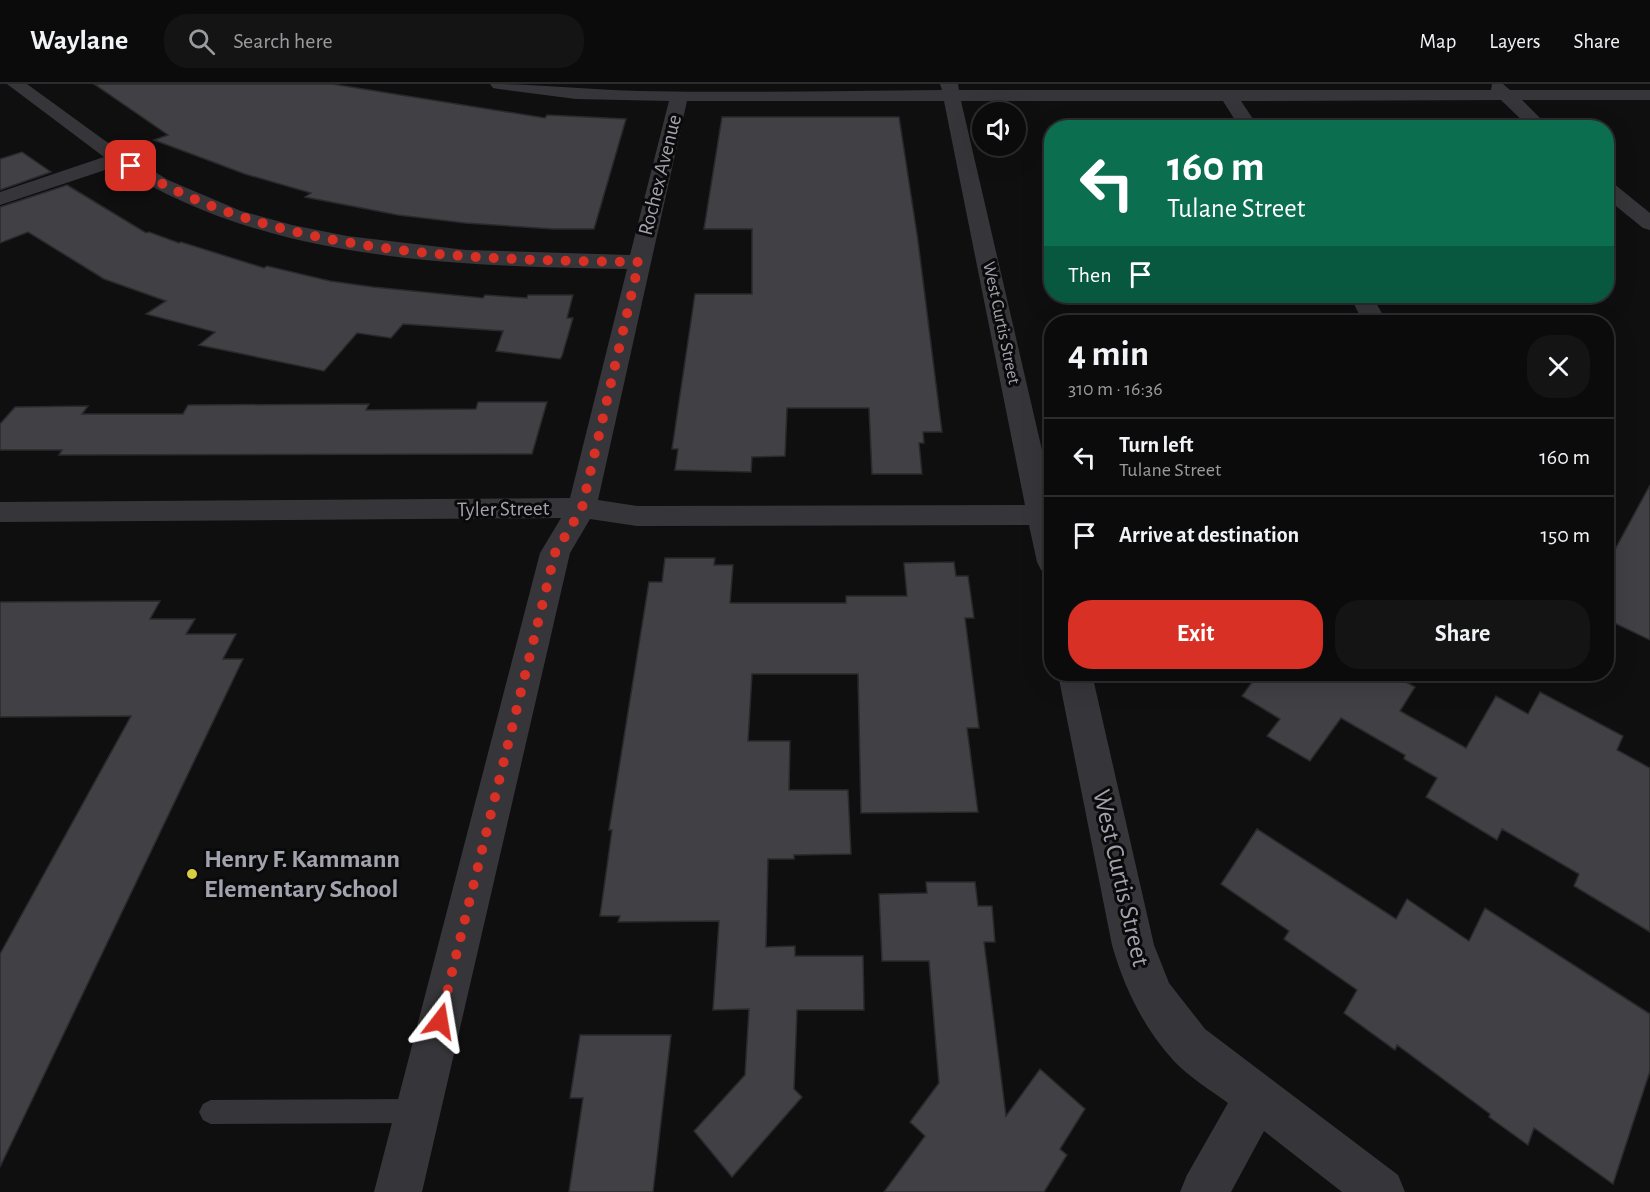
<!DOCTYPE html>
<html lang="en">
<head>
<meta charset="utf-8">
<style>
	:root { --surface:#0c0b0c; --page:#151415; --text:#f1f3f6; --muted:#9a9b9d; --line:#2c2b2d; --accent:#d93025 }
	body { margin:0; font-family:"Alegreya Sans",sans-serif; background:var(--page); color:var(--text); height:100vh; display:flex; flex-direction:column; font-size:22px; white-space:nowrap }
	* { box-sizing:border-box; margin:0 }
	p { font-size:20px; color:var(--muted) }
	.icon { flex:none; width:33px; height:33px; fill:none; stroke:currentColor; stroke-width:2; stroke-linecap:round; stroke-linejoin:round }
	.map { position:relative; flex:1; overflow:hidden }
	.side { position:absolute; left:1044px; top:231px; width:570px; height:366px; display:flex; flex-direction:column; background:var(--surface); border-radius:24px; box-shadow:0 6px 24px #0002,0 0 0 2px var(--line) }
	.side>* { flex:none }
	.banner { position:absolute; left:1044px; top:36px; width:570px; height:183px; border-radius:24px; box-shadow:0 6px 24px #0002,0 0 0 2px var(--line); background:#0b6e4f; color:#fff; overflow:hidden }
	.buttons { position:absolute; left:972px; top:18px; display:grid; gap:12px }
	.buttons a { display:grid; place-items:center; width:54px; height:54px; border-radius:50%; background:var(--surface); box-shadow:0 6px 24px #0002,0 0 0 2px var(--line); font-size:30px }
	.pin { position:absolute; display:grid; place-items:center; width:51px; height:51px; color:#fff; margin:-26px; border-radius:12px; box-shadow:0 3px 9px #0006 }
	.me { position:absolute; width:66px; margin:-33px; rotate:14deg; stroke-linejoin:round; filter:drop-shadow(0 0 4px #0008) }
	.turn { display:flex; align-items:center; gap:21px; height:126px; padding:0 24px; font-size:27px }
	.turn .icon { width:78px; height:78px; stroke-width:2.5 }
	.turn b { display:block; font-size:42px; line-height:51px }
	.then { display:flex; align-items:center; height:57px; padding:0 24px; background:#0003; gap:12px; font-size:22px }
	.round { display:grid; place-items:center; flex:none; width:63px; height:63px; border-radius:24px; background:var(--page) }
	.summary { display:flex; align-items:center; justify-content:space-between; height:102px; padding:0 24px }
	h1 { font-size:36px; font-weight:700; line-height:45px }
	.action { display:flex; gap:12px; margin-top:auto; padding:12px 24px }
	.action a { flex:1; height:69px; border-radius:24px; background:var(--accent); color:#fff; font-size:24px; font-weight:700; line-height:69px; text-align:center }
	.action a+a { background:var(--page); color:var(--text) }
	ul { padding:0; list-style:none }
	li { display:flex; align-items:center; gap:18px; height:78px; padding:0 24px; border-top:2px solid var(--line) }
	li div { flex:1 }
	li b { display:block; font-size:22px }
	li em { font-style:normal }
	header { display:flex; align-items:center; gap:36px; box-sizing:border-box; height:84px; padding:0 30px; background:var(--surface); border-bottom:2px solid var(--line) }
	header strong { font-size:28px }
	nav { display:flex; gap:33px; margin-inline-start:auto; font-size:21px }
	.search { width:420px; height:54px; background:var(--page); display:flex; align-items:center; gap:15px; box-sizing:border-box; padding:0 21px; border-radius:24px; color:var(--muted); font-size:22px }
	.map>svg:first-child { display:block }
	.building { fill:#414145; stroke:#2a2a2c; stroke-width:1.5 }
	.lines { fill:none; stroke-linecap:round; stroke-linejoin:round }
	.lane { fill:#36363a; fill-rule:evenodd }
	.street { fill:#36363a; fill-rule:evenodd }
	.route { stroke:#d93025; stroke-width:10; stroke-dasharray:0 18 }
	.poi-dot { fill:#d8ce3f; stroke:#0b0a0b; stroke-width:2 }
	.labels { text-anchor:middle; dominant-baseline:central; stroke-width:6; stroke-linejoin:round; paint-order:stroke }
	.far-street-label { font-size:18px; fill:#a2a3af; stroke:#0b0a0b }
	.street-label { font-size:21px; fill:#a2a3af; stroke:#0b0a0b }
	.near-poi-label { font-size:26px; font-weight:bold; fill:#a2a3af; stroke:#0b0a0b; text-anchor:start }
	.near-street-label { font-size:26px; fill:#a2a3af; stroke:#0b0a0b }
</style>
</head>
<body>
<header>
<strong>Waylane</strong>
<div class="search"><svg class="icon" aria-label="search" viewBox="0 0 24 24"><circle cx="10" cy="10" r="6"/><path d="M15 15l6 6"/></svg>Search here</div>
<nav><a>Map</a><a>Layers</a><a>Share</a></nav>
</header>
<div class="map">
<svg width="1650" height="1108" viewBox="0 0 1650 1108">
	<rect width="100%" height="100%" fill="#100f10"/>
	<path class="building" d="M94,0H332L545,34L547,31L626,35L594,145H553L465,139L398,131L305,113L311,109L245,90L154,56L168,51Z
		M722,33H899L918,157L942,348H923L924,359H919L922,390H872L869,324H787L785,372L752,373L751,388L675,386L678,365H672L695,210H752V145H704Z
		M22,68L51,88L0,106V75Z
		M67,101L146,149L149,148L179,159L181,158L264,184L267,182L330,197L373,203L483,214L485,211L527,214L528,211H573L567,234H573L562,272L560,275L496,267L503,247L403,240L391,254L357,249L324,287L199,261L215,248L146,230L166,217L104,195L28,148L0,159V123Z
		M478,318H547L532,370L59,371L62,366H0V340L15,323L88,322L82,330H183L188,321L369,320L366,326L476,325Z
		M1650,401V556L1606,535V482Z
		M665,474H715L714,481H733L730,519H846V512H907L904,479L954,478L956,492H968L974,534H965L979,644H967L978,728L861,729L858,590H752L748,657H790L789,706H848L851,770L794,771V775H768L766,863L795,862V872H863L864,926H797L794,1005L802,1013L732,1093L694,1047L745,991L749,925L713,926L719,837L618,838L620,832H600L612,746H609L649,498H662Z
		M160,517L150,535H195L186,550H236L223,575H243L0,1083V870L131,632L0,633V518Z
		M1258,590H1391L1415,603L1400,627L1466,664L1496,612L1528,630L1540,608L1623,652L1617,666L1650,684V848L1574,802L1579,790L1502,745L1497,756L1426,713L1437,694L1404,675L1405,671L1341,634L1310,677L1267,652L1280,635L1242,612Z
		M1257,745L1396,835L1407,815L1469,857L1485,824L1650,930V987L1613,1100L1534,1044L1528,1061L1489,1033L1490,1030L1397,961L1395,966L1344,929L1357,906L1284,855L1289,847L1221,800Z
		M926,798H975L978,822H992L995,858H984L1006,1032L1040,985L1085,1025L1060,1065L1067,1071L1044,1108H884L925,1052L910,1038L939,999L929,877H882L879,810L927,809Z
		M580,951H671L653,1108H569L583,1014H570Z"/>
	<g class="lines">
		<path class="lane" d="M417,1015L425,1019L429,1027L425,1035L417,1039L211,1040L203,1036L199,1028L203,1020L211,1016Z"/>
		<path class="street" d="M7,0H27L104,56L168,96L241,127L292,141L347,152L466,166L630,171L669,17L576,15L499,5L493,4L490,0C541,0 590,6 641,7C741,9 841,7 942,6L940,0H958L959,6H1491L1492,0H1503L1510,6H1650V16H1522L1550,44H1530L1501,16L1241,17L1259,44H1240L1223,17H961L1052,409V489L1041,486L1037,478L1029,441L637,442L590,435L570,469L422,1108H374L540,469L561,434L0,438V418L570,414L627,185C456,182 266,178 117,82L0,121V108L104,73ZM687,17H944L1025,421L637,422L598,416Z
			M1606,97L1613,99L1650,129V146L1643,144L1606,114Z
			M1350,212H1372L1387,238H1363Z
			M1058,590H1092L1154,861L1169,899L1205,945L1398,1091L1405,1108H1342L1264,1047L1231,1108H1180L1187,1091L1228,1019C1210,1006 1188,992 1173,976C1143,943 1124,903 1112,861Z"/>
	</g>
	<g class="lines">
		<path class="route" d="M131,82C275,172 474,176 639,178L582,424L555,469L440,937"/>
	</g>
	<circle class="poi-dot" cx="192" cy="790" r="6"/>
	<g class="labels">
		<g class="far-street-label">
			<text transform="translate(1001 239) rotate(78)">West Curtis Street</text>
		</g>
		<g class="street-label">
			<text transform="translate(660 91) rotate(-76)">Rochex Avenue</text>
			<text transform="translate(503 425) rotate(-1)">Tyler Street</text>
		</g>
		<g class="near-poi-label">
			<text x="204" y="775">Henry F. Kammann<tspan x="204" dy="30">Elementary School</tspan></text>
		</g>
		<g class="near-street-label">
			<text transform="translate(1121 794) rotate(77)">West Curtis Street</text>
		</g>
	</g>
</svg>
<div class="buttons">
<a><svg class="icon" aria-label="sound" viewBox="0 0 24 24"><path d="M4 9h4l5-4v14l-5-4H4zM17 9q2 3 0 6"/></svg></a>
</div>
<div class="pin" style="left:131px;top:82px;background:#d93025"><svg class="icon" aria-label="arrive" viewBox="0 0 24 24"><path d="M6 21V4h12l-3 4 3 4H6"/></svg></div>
<svg class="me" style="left:440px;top:937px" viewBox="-20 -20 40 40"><path d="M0-17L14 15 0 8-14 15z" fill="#d93025" stroke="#fff" stroke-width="4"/></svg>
<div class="banner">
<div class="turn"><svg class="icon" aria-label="left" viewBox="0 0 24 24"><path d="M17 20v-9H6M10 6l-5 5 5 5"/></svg><div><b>160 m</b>Tulane Street</div></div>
<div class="then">Then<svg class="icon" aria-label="arrive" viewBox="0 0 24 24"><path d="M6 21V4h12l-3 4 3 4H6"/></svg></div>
</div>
<section class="side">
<div class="summary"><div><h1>4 min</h1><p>310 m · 16:36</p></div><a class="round"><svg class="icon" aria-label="close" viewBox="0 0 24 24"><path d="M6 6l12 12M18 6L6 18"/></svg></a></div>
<ul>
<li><svg class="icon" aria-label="left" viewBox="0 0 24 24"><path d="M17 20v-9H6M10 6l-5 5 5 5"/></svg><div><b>Turn left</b><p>Tulane Street</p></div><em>160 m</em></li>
<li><svg class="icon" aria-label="arrive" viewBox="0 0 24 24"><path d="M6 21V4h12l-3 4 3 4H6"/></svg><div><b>Arrive at destination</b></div><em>150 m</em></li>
</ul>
<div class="action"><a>Exit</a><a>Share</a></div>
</section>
</div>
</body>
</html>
